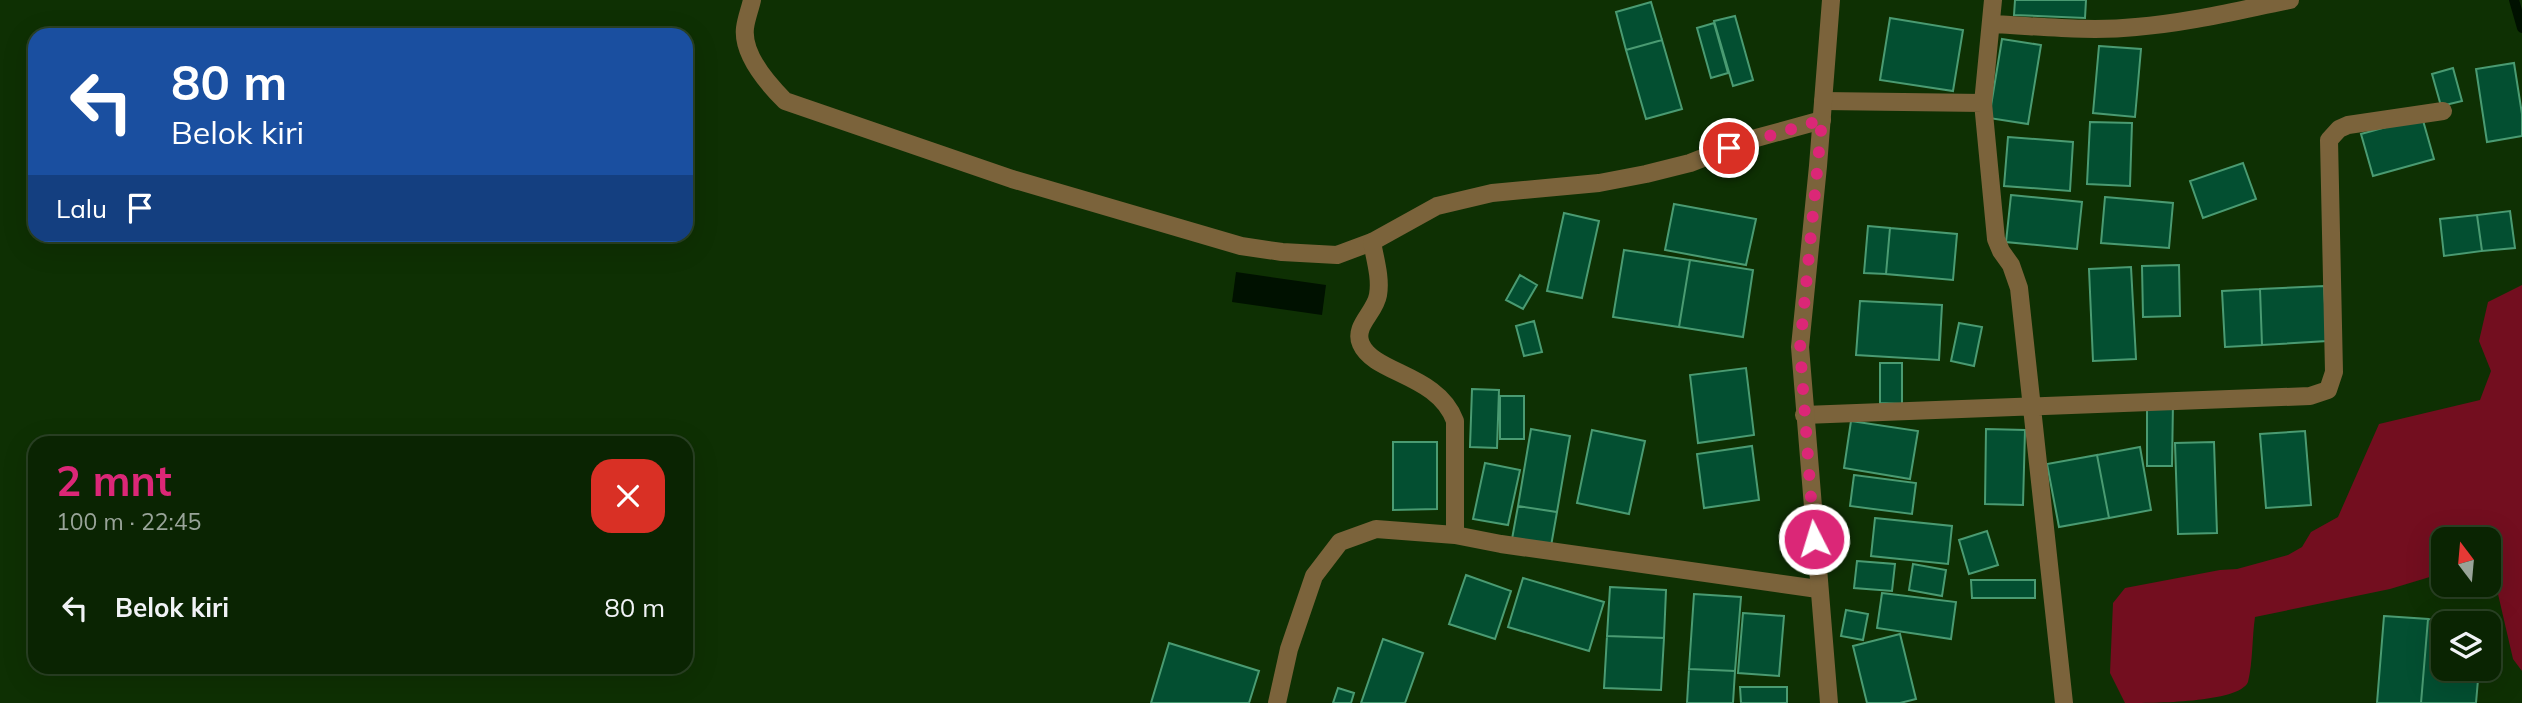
<!DOCTYPE html>
<html lang="id">
<head>
<meta charset="utf-8">
<style>
	:root { --surface:#0a2402; --page:#183011; --text:#f1f3f6; --muted:#99a499; --line:#2a4124; --accent:#db2777 }
	body { margin:0; font-family:Mulish,sans-serif; background:var(--page); color:var(--text); height:100vh; display:flex; flex-direction:column; font-size:26px; white-space:nowrap }
	* { box-sizing:border-box; margin:0 }
	p { font-size:23px; color:var(--muted) }
	.icon { flex:none; width:38px; height:38px; fill:none; stroke:currentColor; stroke-width:2; stroke-linecap:round; stroke-linejoin:round }
	.map { position:relative; flex:1; overflow:hidden }
	.drawer { position:absolute; left:28px; top:436px; width:665px; height:238px; display:flex; flex-direction:column; background:var(--surface); border-radius:21px; box-shadow:0 7px 28px #0002,0 0 0 2px var(--line) }
	.drawer>* { flex:none }
	.guide { position:absolute; left:28px; top:28px; width:665px; height:214px; border-radius:21px; box-shadow:0 7px 28px #0002,0 0 0 2px var(--line); background:#1a4fa0; color:#fff; overflow:hidden }
	.needle { width:46px; rotate:344deg }
	.controls { position:absolute; left:2431px; top:527px; display:grid; gap:14px }
	.controls a { display:grid; place-items:center; width:70px; height:70px; border-radius:14px; background:var(--surface); box-shadow:0 7px 28px #0002,0 0 0 2px var(--line); font-size:35px }
	.pin { position:absolute; display:grid; place-items:center; width:60px; height:60px; color:#fff; margin:-30px; border:4px solid #fff; border-radius:50%; box-shadow:0 2px 7px #0007 }
	.me { position:absolute; width:77px; margin:-38px; rotate:355deg; stroke-linejoin:round; filter:drop-shadow(0 0 5px #0008) }
	.turn { display:flex; align-items:center; gap:24px; height:147px; padding:0 28px; font-size:32px }
	.turn .icon { width:91px; height:91px; stroke-width:2.5 }
	.turn b { display:block; font-size:49px; line-height:60px }
	.then { display:flex; align-items:center; height:66px; padding:0 28px; background:#0003; gap:14px; font-size:26px }
	.round { display:grid; place-items:center; flex:none; width:74px; height:74px; border-radius:21px; background:var(--page) }
	.summary { display:flex; align-items:center; justify-content:space-between; height:119px; padding:0 28px }
	h1 { font-size:42px; font-weight:700; line-height:52px; color:var(--accent) }
	ul { padding:0; list-style:none }
	li { display:flex; align-items:center; gap:21px; height:105px; padding:0 28px }
	li div { flex:1 }
	li b { display:block; font-size:26px }
	li em { font-style:normal }
	.map>svg:first-child { display:block }
	.green { fill:#730e1f }
	.water { fill:#010 }
	.lines { fill:none; stroke-linecap:round; stroke-linejoin:round }
	.stream { stroke:#010; stroke-width:10 }
	.building { fill:#034f31; stroke:#4a9b72; stroke-width:2 }
	.service { stroke:#7b633b; stroke-width:18 }
	.minor { stroke:#7b633b; stroke-width:18 }
	.tertiary { stroke:#7b633b; stroke-width:18 }
	.route { stroke:#db2777; stroke-width:12; stroke-dasharray:0 21.6 }
</style>
</head>
<body>
<div class="map">
<svg width="2522" height="703" viewBox="0 0 2522 703">
	<rect width="100%" height="100%" fill="#0e3003"/>
	<path class="green" d="M2522,285V671L2513,659L2498,594L2489,578L2488,539H2443V573L2390,589L2255,617C2252,637 2253,662 2248,682C2239,703 2152,703 2125,703L2110,673L2113,603L2125,588L2220,570L2237,569L2288,555L2302,547L2311,532L2338,517L2379,424L2480,400L2491,371L2479,341L2488,302Z"/>
	<path class="water" d="M1236,272L1326,285L1322,315L1232,302Z"/>
	<g class="lines">
		<path class="stream" d="M2514,0L2522,28"/>
	</g>
	<path class="building" d="M2015,0H2086L2085,18L2014,15Z
		M1651,2L1662,40L1626,50L1616,12Z
		M1735,16L1753,80L1733,86L1714,21Z
		M1890,18L1963,30L1953,91L1880,80Z
		M1714,23L1728,73L1711,78L1697,28Z
		M2002,39L2041,45L2028,124L1989,118Z
		M1662,40L1682,109L1646,119L1626,50Z
		M2099,46L2141,49L2135,117L2093,113Z
		M2514,63L2522,114V136L2487,142L2476,69Z
		M2453,68L2462,101L2441,106L2432,74Z
		M2422,117L2434,159L2373,176L2361,134Z
		M2090,122L2132,123L2130,186L2087,184Z
		M2008,137L2073,142L2070,191L2004,186Z
		M2243,163L2256,199L2203,218L2190,181Z
		M2011,195L2082,202L2077,249L2006,242Z
		M2105,197L2173,203L2169,248L2101,243Z
		M1674,204L1756,219L1746,265L1665,250Z
		M2510,211L2515,248L2482,251L2477,215Z
		M1564,213L1599,221L1582,298L1547,291Z
		M2477,215L2482,251L2444,256L2440,219Z
		M1868,226L1890,228L1886,274L1864,273Z
		M1890,228L1957,234L1953,280L1886,274Z
		M1624,250L1690,260L1679,327L1613,317Z
		M1690,260L1753,270L1743,337L1679,327Z
		M2179,265L2180,316L2143,317L2142,266Z
		M2131,267L2136,359L2093,361L2089,269Z
		M1520,275L1537,285L1523,309L1506,300Z
		M2324,286L2327,341L2262,345L2260,289Z
		M2260,289L2262,345L2225,347L2222,291Z
		M1860,301L1942,305L1939,360L1856,355Z
		M1534,321L1542,352L1524,356L1516,326Z
		M1959,323L1982,327L1974,366L1951,361Z
		M1880,363H1902V404L1880,403Z
		M1746,368L1754,435L1698,443L1690,375Z
		M1472,389L1499,390L1497,448L1470,447Z
		M1500,396H1524V439H1500Z
		M2147,402H2173L2172,466H2147Z
		M1851,421L1918,431L1910,479L1844,468Z
		M1531,429L1570,436L1557,512L1518,506Z
		M1986,429L2025,430L2023,505L1985,504Z
		M1592,430L1645,441L1629,514L1577,503Z
		M2305,431L2311,505L2266,508L2260,434Z
		M1393,442H1437V509L1393,510Z
		M2214,442L2217,533L2178,534L2175,443Z
		M1752,446L1759,500L1704,508L1697,454Z
		M2140,447L2151,510L2109,518L2097,455Z
		M2097,455L2109,518L2059,527L2047,464Z
		M1485,463L1520,470L1508,525L1473,519Z
		M1854,475L1916,483L1912,514L1850,506Z
		M1518,506L1557,512L1551,546L1512,539Z
		M1875,518L1952,526L1948,564L1871,556Z
		M1987,531L1998,565L1969,574L1959,540Z
		M1857,561L1895,564L1892,591L1854,588Z
		M1913,564L1946,570L1942,596L1909,590Z
		M1466,575L1511,591L1495,639L1449,624Z
		M1523,578L1604,602L1589,651L1508,627Z
		M1971,580H2035V598H1972Z
		M1610,587L1666,590L1664,638L1607,636Z
		M1882,593L1956,602L1951,639L1877,628Z
		M1694,594L1741,597L1735,671L1689,669Z
		M1846,610L1868,614L1863,640L1841,636Z
		M1743,613L1784,616L1779,676L1738,673Z
		M2384,616L2428,619L2421,703H2377Z
		M2428,619L2482,623H2443V668H2479L2476,703H2421Z
		M1900,634L1916,699L1900,703H1867L1853,646Z
		M1607,636L1664,638L1661,690L1604,688Z
		M1383,639L1423,653L1405,703H1361Z
		M1169,643L1259,671L1249,703H1151Z
		M1689,669L1735,671L1733,703H1687Z
		M1740,687H1787V703H1741Z
		M1338,688L1354,693L1351,703H1333Z"/>
	<g class="lines">
		<path class="service" d="M752,0C750,9 746,19 745,28C742,54 768,84 785,101L1012,179L1241,246L1282,252L1337,255L1372,242"/>
		<path class="minor" d="M1993,0L1983,103L1996,239L2001,251L2011,265L2019,288L2064,703
			M1991,24C2039,26 2088,32 2136,27C2188,23 2240,10 2290,0
			M1823,101L1983,103
			M1804,415L2310,396L2328,390L2334,372L2329,140L2339,129L2348,125L2443,111
			M1455,535V421C1438,374 1374,374 1361,344C1353,326 1375,313 1378,295C1381,278 1375,259 1372,242L1437,206L1492,193L1599,183L1646,174L1690,163L1749,140L1822,120
			M1277,703L1289,649L1314,576L1340,542L1376,529L1455,535L1501,544L1818,589"/>
		<path class="tertiary" d="M1829,703L1800,347L1818,166L1831,0"/>
	</g>
	<g class="lines">
		<path class="route" d="M1729,148L1822,120L1800,348L1814,539"/>
	</g>
</svg>
<div class="controls">
<a><svg class="needle" viewBox="-14 -14 28 28"><path d="M0-13l5 13h-10z" fill="#e53935"/><path d="M0 13l5-13h-10z" fill="#99a499"/></svg></a>
<a><svg class="icon" aria-label="layers" viewBox="0 0 24 24"><path d="M12 4l9 5-9 5-9-5zM3 14l9 5 9-5"/></svg></a>
</div>
<div class="pin" style="left:1729px;top:148px;background:#d93025"><svg class="icon" aria-label="arrive" viewBox="0 0 24 24"><path d="M6 21V4h12l-3 4 3 4H6"/></svg></div>
<svg class="me" style="left:1814px;top:539px" viewBox="-20 -20 40 40"><circle r="17" fill="#db2777" stroke="#fff" stroke-width="3"/><path d="M0-11L8 9 0 5-8 9z" fill="#fff"/></svg>
<div class="guide">
<div class="turn"><svg class="icon" aria-label="left" viewBox="0 0 24 24"><path d="M17 20v-9H6M10 6l-5 5 5 5"/></svg><div><b>80 m</b>Belok kiri</div></div>
<div class="then">Lalu<svg class="icon" aria-label="arrive" viewBox="0 0 24 24"><path d="M6 21V4h12l-3 4 3 4H6"/></svg></div>
</div>
<section class="drawer">
<div class="summary"><div><h1>2 mnt</h1><p>100 m · 22:45</p></div><a class="round" style="background:#d93025;color:#fff"><svg class="icon" aria-label="close" viewBox="0 0 24 24"><path d="M6 6l12 12M18 6L6 18"/></svg></a></div>
<ul>
<li><svg class="icon" aria-label="left" viewBox="0 0 24 24"><path d="M17 20v-9H6M10 6l-5 5 5 5"/></svg><div><b>Belok kiri</b></div><em>80 m</em></li>
</ul>
</section>
</div>
</body>
</html>
